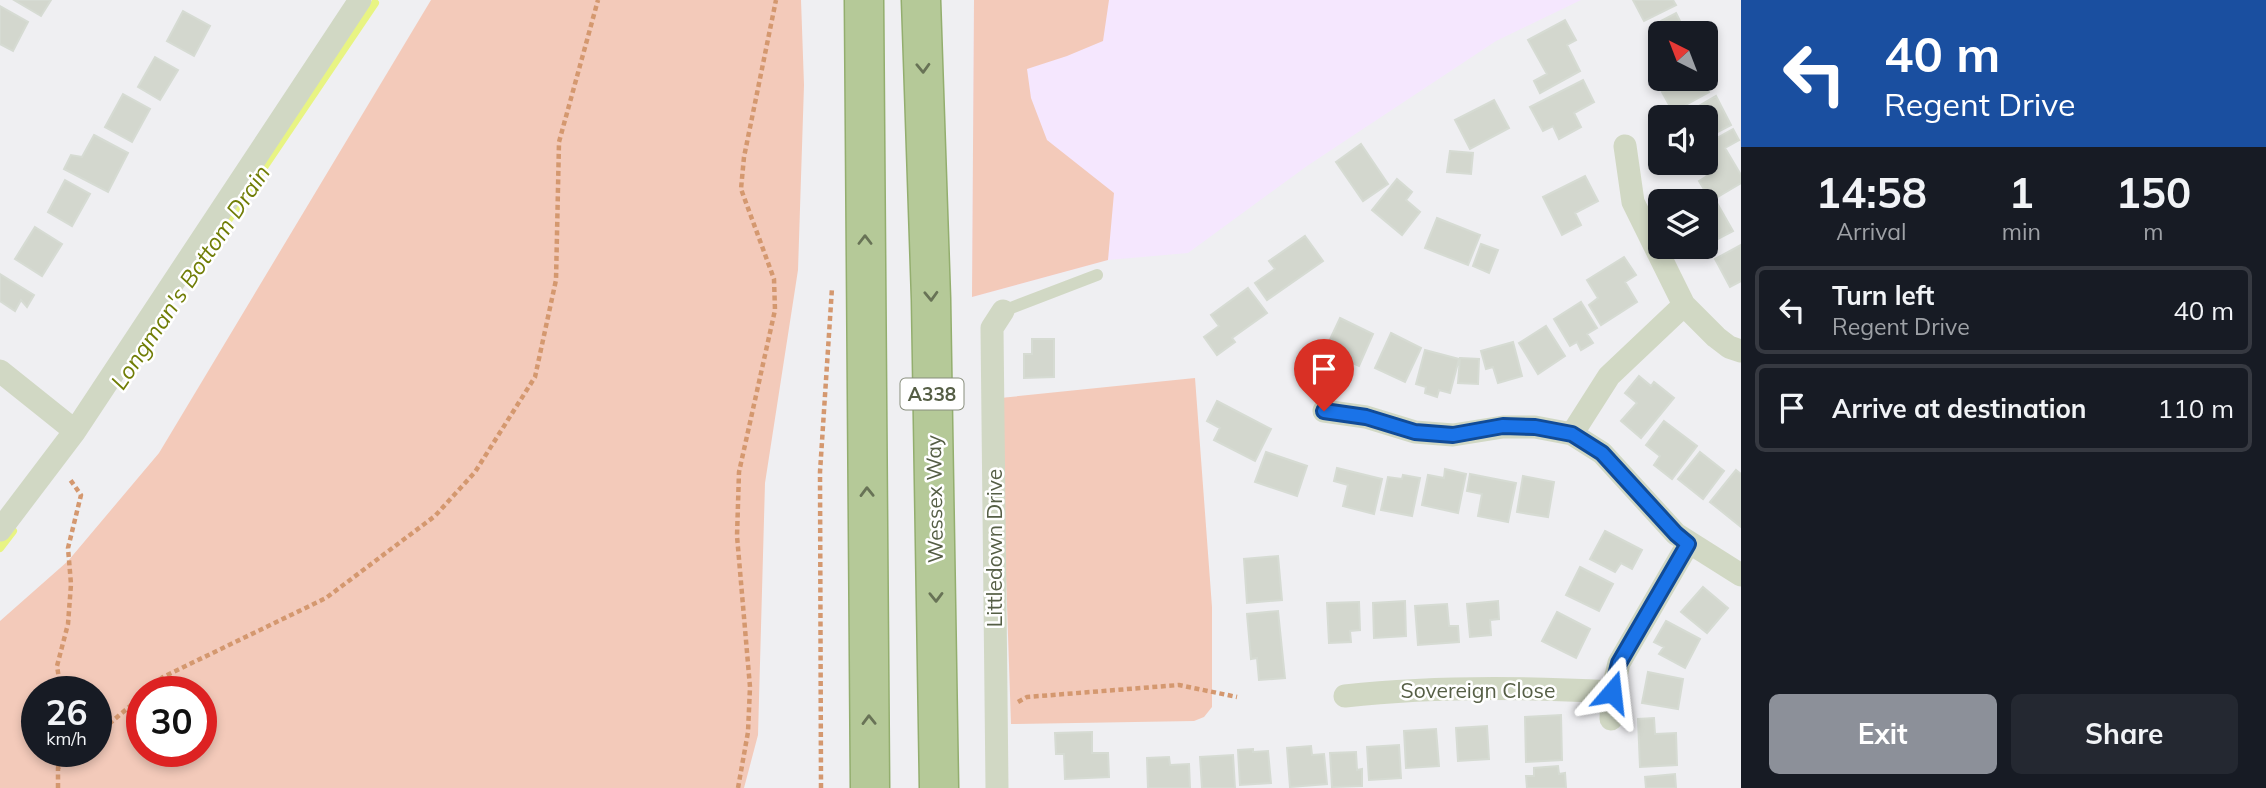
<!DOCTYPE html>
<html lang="en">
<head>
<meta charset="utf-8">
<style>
	:root { --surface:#171b24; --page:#242831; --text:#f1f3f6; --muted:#9ea1a6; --line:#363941; --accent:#8c9099 }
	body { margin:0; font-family:Mulish,sans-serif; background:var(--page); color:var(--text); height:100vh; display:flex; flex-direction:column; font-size:26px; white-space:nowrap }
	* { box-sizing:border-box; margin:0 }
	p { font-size:23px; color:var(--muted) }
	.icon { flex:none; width:38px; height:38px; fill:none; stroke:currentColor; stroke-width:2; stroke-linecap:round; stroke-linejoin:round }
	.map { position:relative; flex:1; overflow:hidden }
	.details { display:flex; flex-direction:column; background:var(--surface); width:525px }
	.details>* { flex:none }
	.hud { background:#1a4fa0; color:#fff; overflow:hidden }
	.needle { width:46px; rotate:318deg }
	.tools { position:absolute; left:1648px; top:21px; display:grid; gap:14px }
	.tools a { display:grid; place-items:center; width:70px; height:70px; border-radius:10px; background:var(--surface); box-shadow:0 4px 10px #0003; font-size:35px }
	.speed { position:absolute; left:21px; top:676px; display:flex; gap:14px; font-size:35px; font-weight:700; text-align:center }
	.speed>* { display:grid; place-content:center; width:91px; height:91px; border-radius:50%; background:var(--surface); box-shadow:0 4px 10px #0003; line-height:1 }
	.speed small { font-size:18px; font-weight:400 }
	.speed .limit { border:10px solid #d22; background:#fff; color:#111 }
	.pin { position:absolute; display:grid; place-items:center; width:60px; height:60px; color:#fff; margin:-72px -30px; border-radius:50% 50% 50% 0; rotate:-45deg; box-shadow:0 0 7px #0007 }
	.pin .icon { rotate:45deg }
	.me { position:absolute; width:77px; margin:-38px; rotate:17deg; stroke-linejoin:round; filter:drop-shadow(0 0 5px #0008) }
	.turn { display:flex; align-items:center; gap:24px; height:147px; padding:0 28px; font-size:32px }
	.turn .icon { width:91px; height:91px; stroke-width:2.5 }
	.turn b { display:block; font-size:49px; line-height:60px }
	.eta { display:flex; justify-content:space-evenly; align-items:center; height:119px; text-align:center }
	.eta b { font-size:42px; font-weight:700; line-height:49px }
	.button { display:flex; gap:14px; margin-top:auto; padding:14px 28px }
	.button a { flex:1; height:80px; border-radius:10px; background:var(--accent); color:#fff; font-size:28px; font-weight:700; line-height:80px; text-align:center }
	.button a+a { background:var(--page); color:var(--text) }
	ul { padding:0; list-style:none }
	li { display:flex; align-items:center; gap:21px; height:88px; margin:0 14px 10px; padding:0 14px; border:4px solid var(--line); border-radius:10px }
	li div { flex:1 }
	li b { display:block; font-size:26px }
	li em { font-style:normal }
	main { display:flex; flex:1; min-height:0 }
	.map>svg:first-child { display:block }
	.commercial { fill:#f5e7fe }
	.green { fill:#f3caba; fill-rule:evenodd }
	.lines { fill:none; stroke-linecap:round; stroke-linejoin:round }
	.stream { stroke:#e8f483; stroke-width:8 }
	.building { fill:#d3d7ce; stroke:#d6dbd3; stroke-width:2 }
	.trunk-casing { stroke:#93ae6e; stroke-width:41 }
	.path { stroke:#d4986f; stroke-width:4.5; stroke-dasharray:5 3.5; stroke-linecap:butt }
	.service { stroke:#d1d8c4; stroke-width:12 }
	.minor { stroke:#d1d8c4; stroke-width:23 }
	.trunk { stroke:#b5c998; stroke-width:38 }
	.oneway { stroke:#687356 }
	.route-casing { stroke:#114b97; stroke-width:18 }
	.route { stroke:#1a73e8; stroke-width:12 }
	.labels { text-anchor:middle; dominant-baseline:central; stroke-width:5; stroke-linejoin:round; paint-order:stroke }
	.shield { fill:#fff; stroke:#888e7d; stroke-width:2 }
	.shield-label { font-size:19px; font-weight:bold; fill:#555e45 }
	.street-label { font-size:21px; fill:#555e45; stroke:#fff }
	.water-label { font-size:23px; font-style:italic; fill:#707d06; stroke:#fff }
</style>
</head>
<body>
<main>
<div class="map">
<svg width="1741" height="788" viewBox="0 0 1741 788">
	<rect width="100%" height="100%" fill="#efeff2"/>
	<path class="commercial" d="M974,0H1581L1496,41L1307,166L1188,253L1108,260L972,297Z"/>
	<path class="green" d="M431,0H801L804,85L798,270L765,483L758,735L744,788H0V621L68,561L159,453ZM37,691H96V751H37ZM142,691H201V751H142Z
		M974,0H1109L1103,41L1067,56L1027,69L1031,98L1047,140L1114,193L1108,260L972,297Z
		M1195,378L1212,607V707L1204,717L1194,721L1011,724L1000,398Z"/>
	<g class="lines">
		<path class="stream" d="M194,271L375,3
			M0,548L13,531"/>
	</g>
	<path class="building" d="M14,0H51L41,16Z
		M1633,0H1673L1676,5L1644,21Z
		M0,6L28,22L13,51L0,44Z
		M183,11L210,26L194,56L167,41Z
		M1676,13L1686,33H1661V55L1650,34L1664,27L1661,21Z
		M1565,20L1576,40L1567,45L1580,71L1540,93L1534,81L1547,74L1528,40Z
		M155,57L178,70L160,100L138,87Z
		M1665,79H1702L1709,92L1673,112L1662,92L1670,88Z
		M1583,80L1594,102L1574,113L1581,127L1559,139L1553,126L1543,131L1530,107Z
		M123,94L150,109L132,142L105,127Z
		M1716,96L1731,125L1706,138V117H1689L1687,113Z
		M1494,100L1509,128L1470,149L1455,120Z
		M1733,129L1739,140L1725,148L1741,175V183L1711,201L1699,181L1707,176L1699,163H1706V144Z
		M94,135L128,153L108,192L64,169L71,155L82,157Z
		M1361,144L1388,184L1363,201L1336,162Z
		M1450,151L1473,153L1471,174L1447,172Z
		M1585,176L1598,201L1575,213L1581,225L1562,235L1543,197Z
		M1397,179L1412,192L1406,200L1420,212L1402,235L1372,210Z
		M65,180L90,194L72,226L48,212Z
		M1717,203L1733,231L1706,245V209Z
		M1437,218L1480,235L1468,265L1425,248Z
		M35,227L62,244L42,276L15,259Z
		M1305,236L1323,261L1267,300L1255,283L1275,269L1269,261Z
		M1481,244L1498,250L1489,273L1473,266Z
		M1741,245V281L1730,287L1715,259Z
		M1624,257L1636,275L1625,282L1637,302L1601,325L1589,305L1598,298L1587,280Z
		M0,274L34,295L27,307L21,300L15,311L0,301Z
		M1248,288L1267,313L1232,338L1235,342L1217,355L1204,337L1219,326L1211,315Z
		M1581,302L1597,328L1587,334L1593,343L1581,350L1577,342L1570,346L1554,319Z
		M1340,318L1373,334L1359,366L1348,361L1345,369L1332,363L1335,355L1325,350Z
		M1546,326L1565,356L1538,374L1519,343Z
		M1391,333L1421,348L1405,382L1375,368Z
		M1032,339H1054V377L1024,378V354H1032Z
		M1513,342L1522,376L1498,383L1493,367L1486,369L1481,351Z
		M1425,350L1459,359L1450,393L1439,390L1437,397L1425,393L1426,387L1416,384Z
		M1460,358L1479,359L1478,384L1458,383Z
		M1639,376L1651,386L1654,382L1674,398L1641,438L1621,421L1637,403L1625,393Z
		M1217,401L1271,429L1255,461L1214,440L1220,428L1207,421Z
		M1664,421L1697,446L1672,479L1654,465L1660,456L1646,445Z
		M1266,452L1307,466L1297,496L1255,482Z
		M1700,452L1724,471L1703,499L1678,479Z
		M1337,468L1382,479L1374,514L1343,506L1348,485L1334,481Z
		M1445,469L1466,474L1458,513L1422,505L1428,475L1444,478Z
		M1736,470L1741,474V527L1710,502Z
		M1470,474L1516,483L1508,522L1478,516L1482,494L1467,491Z
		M1403,475L1420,478L1412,516L1381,510L1388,477L1402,479Z
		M1523,476L1554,482L1548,517L1517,512Z
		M1605,531L1642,550L1632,569L1621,563L1615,572L1590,559Z
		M1278,556L1282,600L1247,603L1244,559Z
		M1580,567L1613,584L1599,611L1566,595Z
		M1703,587L1728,608L1707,633L1681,612Z
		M1405,601L1406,636L1374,638L1373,603Z
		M1498,601L1499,619L1490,620L1491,635L1470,637L1467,604Z
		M1359,602L1360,630L1350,631L1351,642L1329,643L1327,603Z
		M1447,604L1449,626H1458L1459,642L1418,645L1415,606Z
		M1278,611L1285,678L1259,680L1257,658L1251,659L1247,614Z
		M1557,612L1590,629L1576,658L1542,641Z
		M1666,621L1700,639L1685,668L1659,654L1664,647L1654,642Z
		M1648,672L1683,679L1678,709L1642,703Z
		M1561,715L1562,760L1526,762L1525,717Z
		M1654,718L1655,734L1676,733L1677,765L1640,767L1638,719Z
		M1487,726L1489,759L1458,761L1456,728Z
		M1436,729L1439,766L1406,768L1404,731Z
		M1092,732V753H1108L1109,777L1065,779L1064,754H1056L1055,733Z
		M1399,745L1401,778L1369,780L1367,747Z
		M1311,746L1312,755L1324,754L1327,784L1290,787L1287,748Z
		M1253,749V752L1268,751L1271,783L1240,785L1238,750Z
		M1356,752L1357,770L1362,769V786L1332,787L1330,753Z
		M1233,755L1235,788H1202L1200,757Z
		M1169,757L1170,765L1189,764L1190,788H1148L1147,758Z
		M1558,766L1559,774L1565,773L1566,788H1527L1526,776H1534V768Z
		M1675,774L1676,788H1646L1645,777Z"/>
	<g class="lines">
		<defs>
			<path id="trunk" d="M864,0L870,788
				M921,0L931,299L939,788"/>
		</defs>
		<use href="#trunk" class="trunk-casing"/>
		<path class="path" d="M61,691L57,666L68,624L71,584L68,548L81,495L69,478
			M147,691L163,677L326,598L435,516L475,472L535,377L556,280L559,142L598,0
			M1018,702L1027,697L1179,685L1237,697
			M96,735L142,696
			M58,767L61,751
			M58,788V768L77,751
			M738,788L748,732L750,687L737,536L739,472L775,310L774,279L741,189L744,157L776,0
			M821,788L820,472L832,288"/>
		<path class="service" d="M1003,311L1097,275"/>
		<path class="minor" d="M1625,146L1633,202L1684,305L1716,337L1729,347L1741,351
			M0,371L75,431
			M1324,411L1366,417L1415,432L1453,435L1503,427H1535L1572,434L1602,453L1676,534L1741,575
			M1572,434L1609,376L1684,305
			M0,530L75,431L360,0
			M1345,696C1435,686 1522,687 1612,692L1619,663L1688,544
			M1611,719L1612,692
			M997,788L992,328L1003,311"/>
		<use href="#trunk" class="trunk"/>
	</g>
	<defs><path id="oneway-chevron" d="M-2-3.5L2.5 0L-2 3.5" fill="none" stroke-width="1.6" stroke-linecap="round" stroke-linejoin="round" transform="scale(1.75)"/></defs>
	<g class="oneway">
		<use href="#oneway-chevron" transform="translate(923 68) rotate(88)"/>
		<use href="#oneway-chevron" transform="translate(865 240) rotate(-90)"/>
		<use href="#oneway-chevron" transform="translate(931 296) rotate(88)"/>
		<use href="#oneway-chevron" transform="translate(867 492) rotate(-91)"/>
		<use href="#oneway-chevron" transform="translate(936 597) rotate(89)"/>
		<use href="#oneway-chevron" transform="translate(869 720) rotate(-91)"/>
	</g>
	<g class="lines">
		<defs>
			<path id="route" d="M1324,411L1366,417L1415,432L1453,435L1503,426L1535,427L1572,434L1602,453L1676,534L1688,544L1619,663L1612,692"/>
		</defs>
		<use href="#route" class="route-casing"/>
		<use href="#route" class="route"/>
	</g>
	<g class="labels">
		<rect class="shield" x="900.5" y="378.5" width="63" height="31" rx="5"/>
		<g class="shield-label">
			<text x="932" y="394">A338</text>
		</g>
		<g class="street-label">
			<text transform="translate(934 499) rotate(-91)">Wessex Way</text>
			<text transform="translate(994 548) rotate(-90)">Littledown Drive</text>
			<text x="1478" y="690">Sovereign Close</text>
		</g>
		<g class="water-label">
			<text transform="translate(190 277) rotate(-56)">Longman's Bottom Drain</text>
		</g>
	</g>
</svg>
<div class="tools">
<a><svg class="needle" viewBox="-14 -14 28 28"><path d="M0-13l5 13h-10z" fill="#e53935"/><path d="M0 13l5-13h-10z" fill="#9ea1a6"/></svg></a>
<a><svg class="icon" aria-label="sound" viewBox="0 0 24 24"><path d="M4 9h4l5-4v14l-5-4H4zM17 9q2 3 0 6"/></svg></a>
<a><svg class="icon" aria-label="layers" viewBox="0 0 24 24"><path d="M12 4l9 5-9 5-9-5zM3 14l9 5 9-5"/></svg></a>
</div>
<div class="speed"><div>26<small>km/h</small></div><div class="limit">30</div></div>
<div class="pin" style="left:1324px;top:411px;background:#d93025"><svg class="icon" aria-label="arrive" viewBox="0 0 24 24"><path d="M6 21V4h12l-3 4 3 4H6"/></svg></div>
<svg class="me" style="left:1612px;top:692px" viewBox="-20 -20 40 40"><path d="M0-17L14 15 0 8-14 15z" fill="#1a73e8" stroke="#fff" stroke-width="4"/></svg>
</div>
<section class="details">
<div class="hud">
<div class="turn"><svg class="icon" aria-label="left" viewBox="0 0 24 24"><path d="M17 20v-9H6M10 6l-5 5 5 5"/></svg><div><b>40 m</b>Regent Drive</div></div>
</div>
<div class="eta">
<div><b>14:58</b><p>Arrival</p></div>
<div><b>1</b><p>min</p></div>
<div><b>150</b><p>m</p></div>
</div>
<ul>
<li><svg class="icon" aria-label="left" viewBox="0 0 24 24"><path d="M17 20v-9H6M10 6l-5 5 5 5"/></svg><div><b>Turn left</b><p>Regent Drive</p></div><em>40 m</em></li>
<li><svg class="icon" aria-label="arrive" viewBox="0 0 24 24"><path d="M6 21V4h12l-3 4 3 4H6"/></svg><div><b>Arrive at destination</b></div><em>110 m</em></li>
</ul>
<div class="button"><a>Exit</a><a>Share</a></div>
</section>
</main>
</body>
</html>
